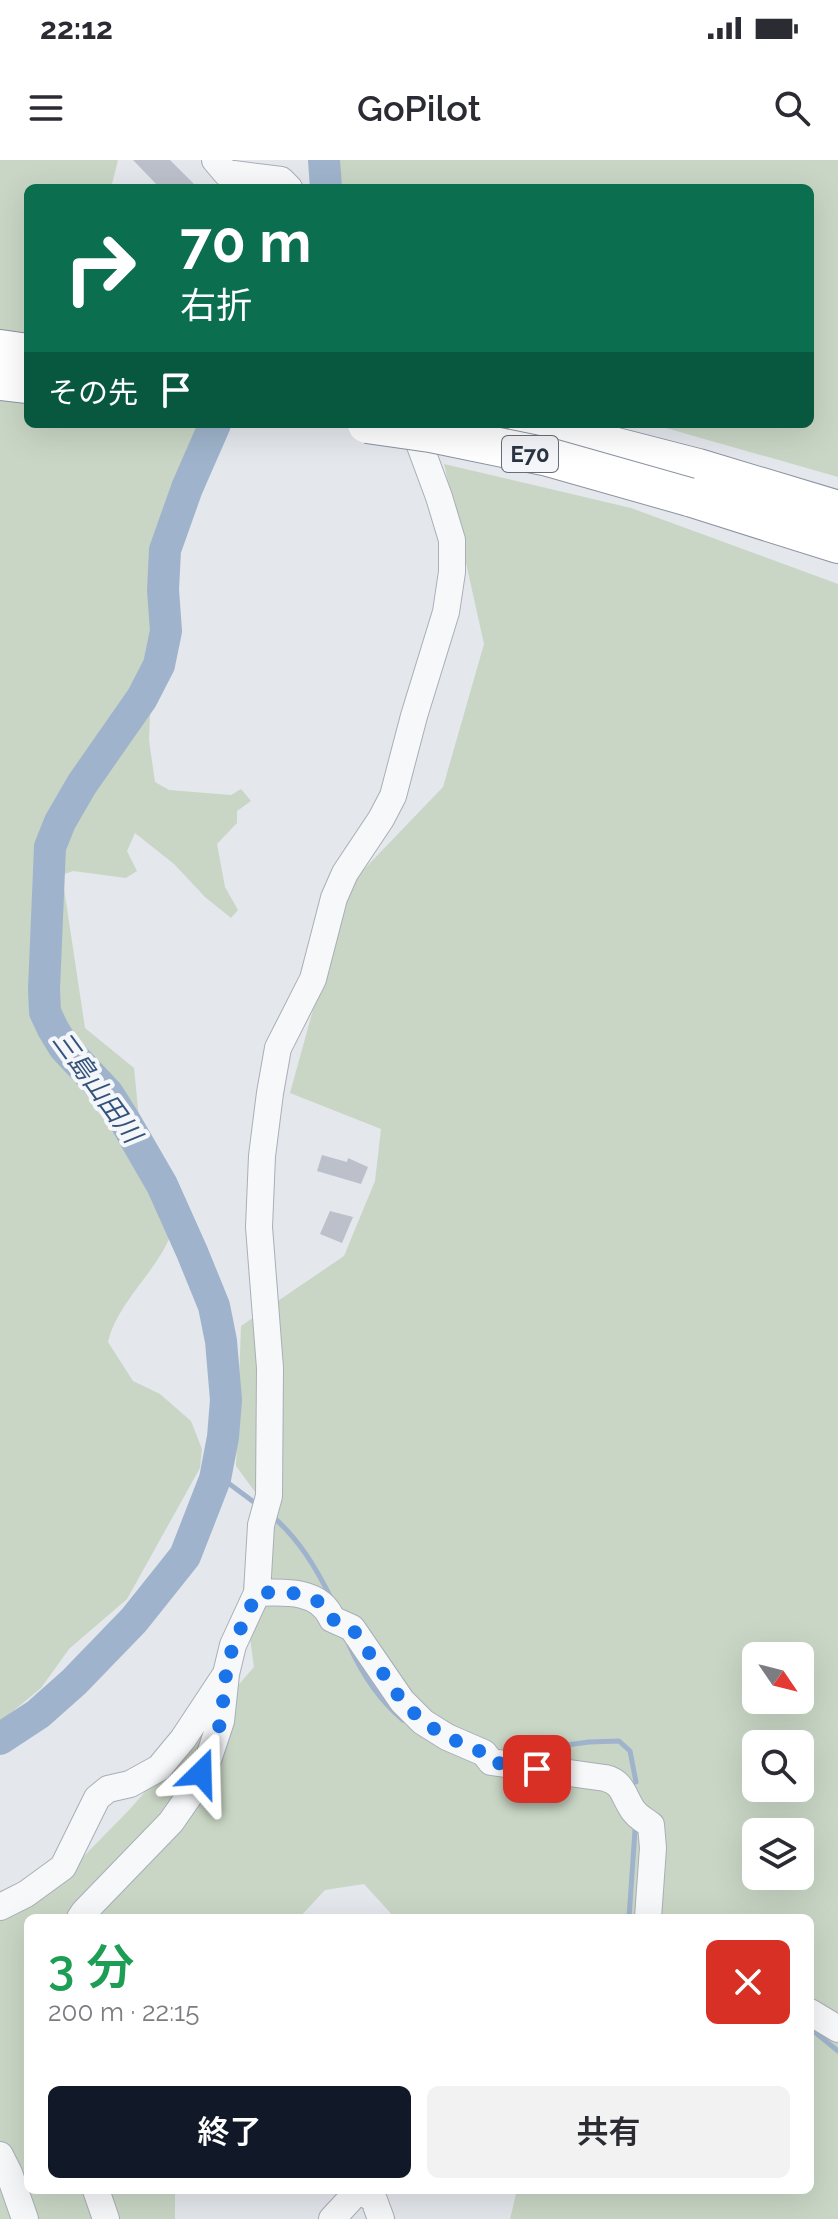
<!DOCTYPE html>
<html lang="ja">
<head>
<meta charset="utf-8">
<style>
	:root { --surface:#fff; --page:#f2f2f3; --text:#2b2b33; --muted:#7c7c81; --accent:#111827 }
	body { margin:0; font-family:Raleway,"Noto Sans JP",sans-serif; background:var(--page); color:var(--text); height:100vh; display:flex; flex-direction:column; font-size:30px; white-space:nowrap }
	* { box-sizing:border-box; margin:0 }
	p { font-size:26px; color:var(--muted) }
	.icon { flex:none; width:44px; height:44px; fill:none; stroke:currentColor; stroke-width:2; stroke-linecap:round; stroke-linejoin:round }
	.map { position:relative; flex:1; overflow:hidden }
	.drawer { position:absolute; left:24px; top:1754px; width:790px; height:280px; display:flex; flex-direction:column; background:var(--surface); border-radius:12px; box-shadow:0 8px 32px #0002 }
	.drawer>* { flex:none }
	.hud { position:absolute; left:24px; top:24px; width:790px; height:244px; border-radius:12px; box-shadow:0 8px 32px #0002; background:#0b6e4f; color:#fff; overflow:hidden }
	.needle { width:52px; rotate:125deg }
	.buttons { position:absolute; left:742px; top:1482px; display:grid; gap:16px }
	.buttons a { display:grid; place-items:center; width:72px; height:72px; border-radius:12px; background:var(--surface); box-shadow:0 8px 32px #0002; font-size:40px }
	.pin { position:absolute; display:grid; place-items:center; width:68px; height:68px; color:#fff; margin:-34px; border-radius:16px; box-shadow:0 4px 12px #0006 }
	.me { position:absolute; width:88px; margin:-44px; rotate:22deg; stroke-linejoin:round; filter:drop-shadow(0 0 6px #0008) }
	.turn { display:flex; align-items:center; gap:28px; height:168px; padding:0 24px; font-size:36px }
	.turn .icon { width:104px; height:104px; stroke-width:2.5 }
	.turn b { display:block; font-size:56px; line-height:68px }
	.then { display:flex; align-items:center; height:76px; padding:0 24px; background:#0003; gap:16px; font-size:30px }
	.round { display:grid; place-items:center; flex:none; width:84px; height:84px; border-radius:12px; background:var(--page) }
	.headline { display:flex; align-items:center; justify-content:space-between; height:136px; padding:0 24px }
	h1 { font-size:48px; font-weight:600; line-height:60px; color:#1e9e55 }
	.cta { display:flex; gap:16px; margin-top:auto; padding:16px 24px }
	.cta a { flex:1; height:92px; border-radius:12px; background:var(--accent); color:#fff; font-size:32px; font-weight:600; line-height:92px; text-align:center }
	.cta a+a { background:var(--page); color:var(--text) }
	.status { display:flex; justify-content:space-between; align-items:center; height:56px; padding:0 40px; background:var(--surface); direction:ltr }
	.status svg { height:22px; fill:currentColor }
	header { display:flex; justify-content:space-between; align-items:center; height:104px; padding:0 24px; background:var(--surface); font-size:36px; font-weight:600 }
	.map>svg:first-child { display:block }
	.green { fill:#c9d6c5; fill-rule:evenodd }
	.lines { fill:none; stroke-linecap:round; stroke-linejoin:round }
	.stream { stroke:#9fb4cc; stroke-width:5 }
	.river { stroke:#9fb4cc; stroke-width:32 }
	.building { fill:#bbc0ca }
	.minor-casing { stroke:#a9aeb7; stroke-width:28 }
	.highway-casing { stroke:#8b94a3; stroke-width:40 }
	.minor { stroke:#f7f8fa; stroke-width:26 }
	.highway { stroke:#fff; stroke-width:38 }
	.highway-bridge-casing { stroke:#8b94a3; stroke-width:40; stroke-linecap:butt }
	.highway-bridge { stroke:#fff; stroke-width:38 }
	.route { stroke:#1a73e8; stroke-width:14; stroke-dasharray:0 25.2 }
	.labels { text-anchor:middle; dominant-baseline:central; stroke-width:8; stroke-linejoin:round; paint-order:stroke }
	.shield { fill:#f4f6f9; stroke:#676e7b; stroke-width:2 }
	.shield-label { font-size:22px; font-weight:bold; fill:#2b3445 }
	.water-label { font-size:26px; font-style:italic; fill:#34527a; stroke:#f4f6f9 }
</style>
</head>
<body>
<div class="status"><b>22:12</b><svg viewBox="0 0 49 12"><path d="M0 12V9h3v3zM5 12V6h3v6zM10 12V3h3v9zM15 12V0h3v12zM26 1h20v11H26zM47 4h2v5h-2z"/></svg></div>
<header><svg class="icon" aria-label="menu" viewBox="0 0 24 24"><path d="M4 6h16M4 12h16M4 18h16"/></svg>GoPilot<svg class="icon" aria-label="search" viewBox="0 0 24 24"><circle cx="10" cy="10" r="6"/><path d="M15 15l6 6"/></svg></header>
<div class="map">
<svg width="838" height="2059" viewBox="0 0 838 2059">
	<rect width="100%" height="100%" fill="#e4e7ec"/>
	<path class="green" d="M0,0H118L111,28H28V264H196L199,266L193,284L181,304L177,348L154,456L149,580L155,622L169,630L231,635L241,629L251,641L237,651V663L217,684L225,727L238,750L231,758L205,737L174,704L135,673L127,691L137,711L126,718L73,711L62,715L85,868L134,908L144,1010L172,1072C157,1112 118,1141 108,1182L133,1221L160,1234L191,1261L202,1289L200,1308L127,1439L69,1489L41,1528L0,1562Z
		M332,0H838V317L652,264H810V28H337Z
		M444,304L631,348L838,424V2059H510L517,2030H810V1758H395L364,1724L325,1730L299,1758H28V2030H175V2059H0V1755L44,1737L130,1649L254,1507L243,1427L258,1336L236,1306L241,1166L344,1096L375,1021L381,969L290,933L347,727L443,627L484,484ZM756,1496H800V1540H756ZM756,1584H800V1628H756ZM756,1672H800V1716H756Z"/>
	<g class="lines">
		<path class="stream" d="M216,1314L258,1345
			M272,1356C299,1379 316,1408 331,1438
			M349,1485C362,1514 379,1540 403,1560
			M507,1593L589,1582L619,1581L630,1591L636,1622
			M629,1758L635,1670
			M810,1871L816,1873L838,1891"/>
		<path class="river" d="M324,0L326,28
			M0,1579L38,1554L74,1522L134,1460L185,1396L215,1319L223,1277L226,1240L221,1181L214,1146L192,1092L162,1025L125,961L108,934L64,887L53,869L45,852L44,829L50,687L60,662L82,624L142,538L159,505L166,471L163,430L165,390L187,328L215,264"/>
	</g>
	<path class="building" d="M133,0H170L198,28H160Z
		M322,995L347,1002L348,998L368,1007L361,1024L317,1011Z
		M330,1051L353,1057L342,1083L320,1074Z"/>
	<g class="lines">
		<defs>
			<path id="minor" d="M215,0L226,13L281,20L289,28
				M257,1433C283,1432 320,1429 332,1459L352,1468L402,1541L423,1562L447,1577L484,1593L491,1602L605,1618C622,1622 623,1634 631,1647C635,1655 644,1660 651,1665L653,1688L648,1758
				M0,1747L26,1734L63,1707L97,1638L108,1629L130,1624L159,1608L183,1579L224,1517
				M80,1758L84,1752L171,1662L194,1629L209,1597L221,1561L226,1514L233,1485L257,1433L261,1365L269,1336L270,1208L259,1067L262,996L270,933L278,888L313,819L334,738L345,713L381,659L393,636L414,556L446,452L452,412V380L439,337L412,264
				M810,1852L838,1869
				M0,1995L9,2013L25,2059
				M96,2030L106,2059
				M332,2059L357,2032H364L374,2040L381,2059"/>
			<path id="highway" d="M0,189L28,193
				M0,221L28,224
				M527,264L698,308L838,350
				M689,337L838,384"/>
		</defs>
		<use href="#minor" class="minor-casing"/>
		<use href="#highway" class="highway-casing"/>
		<use href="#minor" class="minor"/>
		<use href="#highway" class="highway"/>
		<defs>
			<path id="highway-bridge" d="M367,264L430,273L548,297L689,337"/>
		</defs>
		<use href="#highway-bridge" class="highway-bridge-casing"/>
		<use href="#highway-bridge" class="highway-bridge"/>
	</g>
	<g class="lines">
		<path class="route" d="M201,1613L209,1597L221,1561L226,1514L233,1485L257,1433C283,1432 320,1429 332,1459L352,1468L402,1541L423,1562L447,1577L484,1593L491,1602L537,1609"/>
	</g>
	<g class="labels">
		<rect class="shield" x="502" y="276" width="56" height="36" rx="6"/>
		<g class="shield-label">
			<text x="530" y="294">E70</text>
		</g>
		<g class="water-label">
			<text transform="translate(97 927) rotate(54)">三島山田川</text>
		</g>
	</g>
</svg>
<div class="buttons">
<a><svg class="needle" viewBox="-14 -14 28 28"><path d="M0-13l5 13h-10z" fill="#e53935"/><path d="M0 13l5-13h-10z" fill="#7c7c81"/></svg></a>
<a><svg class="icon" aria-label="search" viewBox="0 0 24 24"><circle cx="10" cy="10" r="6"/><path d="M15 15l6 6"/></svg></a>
<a><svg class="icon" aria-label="layers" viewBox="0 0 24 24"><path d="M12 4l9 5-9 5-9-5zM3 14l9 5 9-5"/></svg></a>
</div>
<div class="pin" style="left:537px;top:1609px;background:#d93025"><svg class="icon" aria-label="arrive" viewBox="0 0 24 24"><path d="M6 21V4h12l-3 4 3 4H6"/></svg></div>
<svg class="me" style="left:201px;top:1613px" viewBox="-20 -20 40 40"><path d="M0-17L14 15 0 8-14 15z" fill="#1a73e8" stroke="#fff" stroke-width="4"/></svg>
<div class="hud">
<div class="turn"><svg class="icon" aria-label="right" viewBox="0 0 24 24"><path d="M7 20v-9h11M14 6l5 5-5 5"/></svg><div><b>70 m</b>右折</div></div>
<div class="then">その先<svg class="icon" aria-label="arrive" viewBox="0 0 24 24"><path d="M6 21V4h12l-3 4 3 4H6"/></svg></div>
</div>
<section class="drawer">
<div class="headline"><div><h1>3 分</h1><p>200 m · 22:15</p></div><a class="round" style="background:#d93025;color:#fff"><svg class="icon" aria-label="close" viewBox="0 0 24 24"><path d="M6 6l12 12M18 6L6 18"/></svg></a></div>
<div class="cta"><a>終了</a><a>共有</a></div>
</section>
</div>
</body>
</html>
